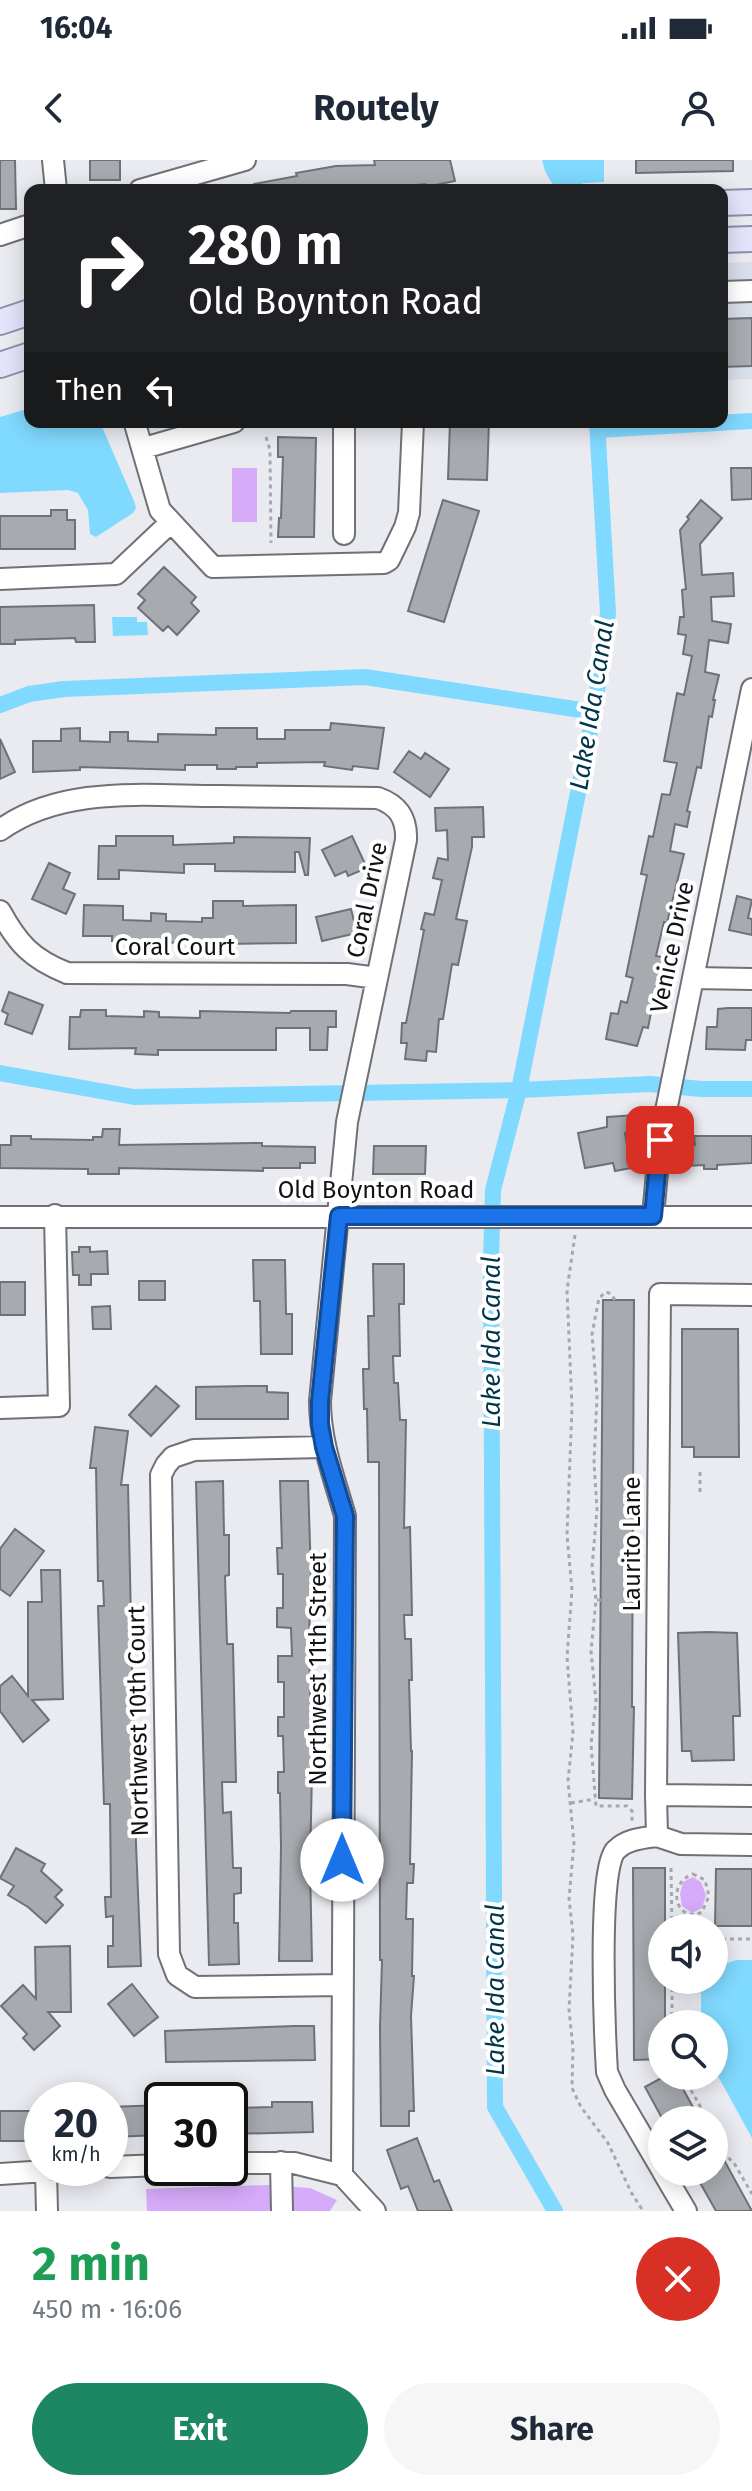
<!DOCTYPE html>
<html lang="en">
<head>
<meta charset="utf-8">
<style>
	:root { --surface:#fff; --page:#f6f6f7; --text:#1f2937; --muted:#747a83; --accent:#1d8764 }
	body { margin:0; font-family:"Fira Sans",sans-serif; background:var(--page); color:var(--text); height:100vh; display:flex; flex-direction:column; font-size:30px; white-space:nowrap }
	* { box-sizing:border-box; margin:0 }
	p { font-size:26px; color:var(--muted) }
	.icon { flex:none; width:44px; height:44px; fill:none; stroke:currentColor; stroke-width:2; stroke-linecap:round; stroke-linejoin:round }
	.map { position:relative; height:2051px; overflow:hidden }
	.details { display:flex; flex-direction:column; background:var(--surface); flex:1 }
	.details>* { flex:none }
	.top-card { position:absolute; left:24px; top:24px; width:704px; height:244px; border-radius:16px; box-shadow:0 4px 20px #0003; background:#202124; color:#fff; overflow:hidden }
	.controls { position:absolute; left:648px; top:1754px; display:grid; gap:16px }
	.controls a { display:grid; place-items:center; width:80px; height:80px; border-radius:50%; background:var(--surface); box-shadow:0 4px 20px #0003; font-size:40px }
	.speed { position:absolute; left:24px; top:1922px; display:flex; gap:16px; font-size:40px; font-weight:700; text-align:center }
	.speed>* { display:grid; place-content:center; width:104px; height:104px; border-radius:50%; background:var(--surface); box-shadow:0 4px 20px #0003; line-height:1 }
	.speed small { font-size:20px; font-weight:400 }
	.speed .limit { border:4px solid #111; border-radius:12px; background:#fff; color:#111 }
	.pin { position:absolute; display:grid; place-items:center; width:68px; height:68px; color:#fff; margin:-34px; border-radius:16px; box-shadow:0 4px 12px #0006 }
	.me { position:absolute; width:88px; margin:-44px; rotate:0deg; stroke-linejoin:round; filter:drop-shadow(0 0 6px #0008) }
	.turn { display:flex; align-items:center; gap:28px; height:168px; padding:0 32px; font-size:36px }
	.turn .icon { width:104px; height:104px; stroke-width:2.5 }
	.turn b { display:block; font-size:56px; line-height:68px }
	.then { display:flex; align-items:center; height:76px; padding:0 32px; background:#0003; gap:16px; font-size:30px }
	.round { display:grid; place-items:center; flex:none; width:84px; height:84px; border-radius:42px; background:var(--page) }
	.summary { display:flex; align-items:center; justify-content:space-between; height:136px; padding:0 32px }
	h1 { font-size:48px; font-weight:700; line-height:60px; color:#1e9e55 }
	.button { display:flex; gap:16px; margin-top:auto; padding:16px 32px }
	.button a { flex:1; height:92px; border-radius:48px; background:var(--accent); color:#fff; font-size:32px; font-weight:700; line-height:92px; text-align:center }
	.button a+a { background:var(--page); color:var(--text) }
	.status { display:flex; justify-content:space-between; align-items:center; height:56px; padding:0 40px; background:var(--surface); direction:ltr }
	.status svg { height:22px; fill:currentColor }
	header { display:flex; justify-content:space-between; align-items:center; height:104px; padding:0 32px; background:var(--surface); font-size:36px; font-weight:700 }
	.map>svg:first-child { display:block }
	.built { fill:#d9deeb }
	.green { fill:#d6abf9 }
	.water { fill:#80d9ff }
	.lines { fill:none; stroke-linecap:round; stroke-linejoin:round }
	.canal { stroke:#80d9ff; stroke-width:16 }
	.building { fill:#a7abb0; stroke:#6e7277; stroke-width:2 }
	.minor-casing { stroke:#6f7176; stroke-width:24 }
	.major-casing { stroke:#8f8ea8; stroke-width:28 }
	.path { stroke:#a7a8ad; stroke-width:3; stroke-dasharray:4 4; stroke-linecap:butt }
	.minor { stroke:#fff; stroke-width:20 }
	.major { stroke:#e5e3fb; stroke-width:24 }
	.route-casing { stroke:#114b97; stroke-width:20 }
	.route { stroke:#1a73e8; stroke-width:14 }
	.labels { text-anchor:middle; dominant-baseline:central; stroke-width:8; stroke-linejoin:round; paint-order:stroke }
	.street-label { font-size:24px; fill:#111214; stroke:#fff }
	.water-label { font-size:26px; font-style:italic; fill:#003649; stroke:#fff }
</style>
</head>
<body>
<div class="status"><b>16:04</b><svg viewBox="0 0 49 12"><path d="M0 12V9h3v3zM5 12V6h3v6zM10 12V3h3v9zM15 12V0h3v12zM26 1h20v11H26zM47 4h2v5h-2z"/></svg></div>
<header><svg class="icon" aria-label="back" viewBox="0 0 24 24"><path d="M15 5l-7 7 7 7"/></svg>Routely<svg class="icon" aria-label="person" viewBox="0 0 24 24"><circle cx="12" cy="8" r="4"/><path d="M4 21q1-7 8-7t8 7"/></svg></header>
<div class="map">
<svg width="752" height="2051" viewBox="0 0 752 2051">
	<rect width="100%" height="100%" fill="#e9ebf1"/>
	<path class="built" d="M752,102V219L722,220V103Z"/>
	<path class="green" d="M232,308H257V362H232Z
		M693,1717L701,1722L706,1735L702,1748L692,1753L682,1746L680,1734L683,1722Z
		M267,2025L310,2028L337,2040L330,2051H147L146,2029Z"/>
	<path class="water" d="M542,0H604V22L553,25L545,11Z
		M30,248V262H100L134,341L136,348L133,353L96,377L90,374L88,350L78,333L68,330L0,333V257Z
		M112,457H137V462H147L148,475L113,476Z
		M736,1800H752V1978L714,1909V1864H701V1820H714V1808Z"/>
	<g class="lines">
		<path class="canal" d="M573,0L575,30
			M598,270L752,261
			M0,545L29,534L64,529L365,517L594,552
			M0,913L134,937L519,930L650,924L701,929H752
			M555,2051L495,1947L491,1099L493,1030L519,930L594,552L608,453L597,262"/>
	</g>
	<path class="building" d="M0,0H15L16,49H0Z
		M90,0H120V20H90Z
		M374,0H450L455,21L425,27V24L365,30H254V24L297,16L296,13L336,6L375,5Z
		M636,0H733V11L636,13Z
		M752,158V206L722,207V159Z
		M450,262H489L487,320L448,319Z
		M278,277L316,278L314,377H278L279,358H281L283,297H278Z
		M731,308H752V339L732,340Z
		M443,340L479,351L444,462L408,451Z
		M701,340L722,358L700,384L702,415L733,413L734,436L711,437L712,461L731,464L728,483L709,480L705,512L719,515L713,540H715L712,557L709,556L701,608L697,607L687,651L690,652L687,667L675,664L670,691L684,694L667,763L664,762L656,796L662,797L648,868L643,867L637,886L606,879L611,853L618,854L621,841L627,843L633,818L626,816L647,715L641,714L649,676L653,677L662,634L670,635L677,603L664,601L677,533L684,535L692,496L683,494L686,475L678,474L680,457H684L682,430L686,429L680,370L689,359L687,357Z
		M51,350H67V360H75V389H0V356H51Z
		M164,407L196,437L191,443L199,451L177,475L168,466L163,471L138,448L145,440L138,434Z
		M94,445L95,482H76L75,478L15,480V484H0V447Z
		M331,563L384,568L378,609L353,606L352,610L324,606L325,602L257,603V607H236V609H217V605H185V610L80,607V610L33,612V581H61V569L80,568V581L110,582V572H128V581L158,582V574L216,575V568H257V579H285V570H330Z
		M0,579L15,612L0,619Z
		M409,591L421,599L425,593L449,609L430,637L394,612Z
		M483,647L484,677H472V687L456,759L467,761L458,805L452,804L443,859H439L436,892L427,891L426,901L405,899L407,883H401L402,863H406L424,770L421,769L425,753L434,755L442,720L433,718L438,698L448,700L447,670L436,671L435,648Z
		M116,676H173V685L234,683V677L310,678L308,715H305L299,692H295V712L215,711V704H184V713L119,710V719H98L99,686H116Z
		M352,676L367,708L348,716L346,711L335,716L322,690Z
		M49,703L70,713L63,729L75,734L66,754L32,739Z
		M737,736L752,740L748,758L752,759V775L729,770Z
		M213,741H243V746L296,745V783L225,784V780H187L186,783L112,781V776H83L84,745L123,746V760L151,761V753L166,754V761L202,762V758H213Z
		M351,749L357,773L322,781L316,757Z
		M9,832L43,845L32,874L5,864L8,854L2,851Z
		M728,848H752V880H746L745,890L706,889L707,867H717L718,849Z
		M81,850H106V856L144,857V851L159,852V857L200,858V851L290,853L291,851H336V867H328L327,890H310V868H276V890H158V895L135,894L136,888L69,889L70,857H80Z
		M636,955V973H625L631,1008L615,1011L613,1003L585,1008L578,973L607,967V957Z
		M103,969H120L119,985L262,983V986L315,987V1003H300V1008H263V1011L119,1008V1014H88V1009L0,1008V985H11V976H31V979L93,980V977H102Z
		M694,976H752V1003L717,1005V1009H704V1005L686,1006V984L695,985Z
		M374,986H426L425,1014H373Z
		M79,1087H90V1092L107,1091L108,1114H91V1125H79V1115H73L72,1092H79Z
		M253,1100H285L286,1154H292V1194H261L260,1141H254Z
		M373,1104H404V1144H399L400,1196H393L394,1223H398L400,1260H406L404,1368L410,1367L411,1408L412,1455H404L405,1479H411L412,1520H409L411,1591H412L410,1704H414L413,1723H407L406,1759H413L412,1816H414L411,1856L414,1951H409V1966H381L380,1868L382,1800H380V1779L379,1302H368L367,1249H364L363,1209H369L368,1156H374Z
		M139,1121H165V1140H139Z
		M0,1122H25V1155H0Z
		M603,1140H634L632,1547H634L632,1639L599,1638Z
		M110,1146L111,1169H93L92,1147Z
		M682,1169H738L739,1297H694V1287H682Z
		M156,1226L179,1246L151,1276L129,1255Z
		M248,1226H267V1232L288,1233V1259H196V1227Z
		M95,1267L128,1271L121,1325H128L136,1684L141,1806L108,1807V1786H113V1756L106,1757L105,1737H111L110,1644H104L98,1446H104L103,1421H98L96,1308H90Z
		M223,1321L224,1375H229V1415L225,1416L227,1484H233L236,1622H222L223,1653L231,1652L233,1708H241V1733L234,1734V1763H238L239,1804L209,1805L196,1322Z
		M280,1321H308L311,1416L309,1480L312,1612L310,1705L312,1801H279L281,1687L280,1633H278V1612H284L283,1576H278V1557H284V1522H278V1496H292L291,1468L277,1467V1448H283V1414H278L277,1388H282Z
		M15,1369L44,1391L10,1436L0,1429V1389Z
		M41,1410H60L63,1539L32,1540L49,1560L23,1582L0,1551V1526L12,1516L28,1536V1442H42Z
		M709,1472L737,1473L740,1556H733L734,1600L692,1601L691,1591H682L678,1473Z
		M16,1688L45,1704L41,1711L62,1730L55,1737L63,1745L46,1763L28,1747L8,1735L14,1726L0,1718Z
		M633,1708H665V1768H662V1820H665V1864H662V1899L634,1900Z
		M716,1709H752V1766H715Z
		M70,1786L71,1852H48L60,1866L34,1890L23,1878L27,1874L1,1846L23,1825L36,1839L35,1787Z
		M132,1824L158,1857L134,1876L108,1844Z
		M294,1866H314L315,1900L166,1902L165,1871Z
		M665,1916H676L700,1960H663L645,1927Z
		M272,1942H312L313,1972L230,1974V1948L272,1947Z
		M162,1945V1975L110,1977V1947Z
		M0,1951H33L34,1981H0Z
		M417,1978L434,2022L439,2020L452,2051H418L408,2026L401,2029L387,1990Z
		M714,1985L722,2001L724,2000L752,2051H716L694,2012H714Z"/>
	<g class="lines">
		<defs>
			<path id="minor" d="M53,0L56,30
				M140,30L245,0
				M0,75L30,65
				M722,132L752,131
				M344,262V374
				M135,264L160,350L213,407L384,403L389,400L405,367L409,353L413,262
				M144,288L234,262
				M0,419L116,414L171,362
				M0,670C63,625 146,636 219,636C272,637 325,637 378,638C398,645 407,658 406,680L347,962L320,1241C320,1282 334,1317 345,1356L342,2015L375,2051
				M0,751C18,784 32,799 67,813L347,814L377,818
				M693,818L752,819
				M653,1056L660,980L752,529
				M0,1057H752
				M0,1248L59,1246L55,1055
				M324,1287L194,1290L173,1297L166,1305L161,1315L169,1794L177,1815L195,1827L341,1825
				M656,1635L660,1134L752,1135
				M657,1676L681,1684L752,1685
				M281,2002L282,2051
				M230,2003H294L342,2015
				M110,2007L162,2005
				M662,2010L615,1930L607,1912C605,1879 597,1707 616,1690C627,1679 643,1678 657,1676L656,1635L752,1636
				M46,2011L47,2051
				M663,2012L686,2051
				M0,2014L93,2008"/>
			<path id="major" d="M722,43L752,42
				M722,80L752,79
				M0,162L30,152
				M0,205L30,195"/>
		</defs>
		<use href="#minor" class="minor-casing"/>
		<use href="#major" class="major-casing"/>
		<path class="path" d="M266,277L270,290L271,383
			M575,1075L567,1130L572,1247L567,1375L572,1430L567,1497L573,1572L568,1621L574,1683L569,1738L573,1775L569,1850L573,1888L572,1928L581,1947L608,1983L631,2032L643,2051
			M615,1140L611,1134L606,1132L599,1138L592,1174L597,1236L594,1302L597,1350L592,1407L596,1440L591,1491L596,1541L591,1584L596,1646H627L632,1651V1662
			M700,1312V1332
			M597,1440H641
			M571,1643L595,1639
			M671,1708L672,1768
			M693,1714L705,1720L709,1736L702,1752C675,1764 666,1723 693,1714Z
			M714,1779H752
			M672,1820V1864
			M683,1916L708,1960
			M714,1970L723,1993L734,2003L752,2034"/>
		<use href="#minor" class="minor"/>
		<use href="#major" class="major"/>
	</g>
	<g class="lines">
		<defs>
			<path id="route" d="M342,1700L345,1356L324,1287L320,1264V1241L339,1056H653L660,980"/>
		</defs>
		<use href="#route" class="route-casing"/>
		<use href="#route" class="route"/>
	</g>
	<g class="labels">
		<g class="street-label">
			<text transform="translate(367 740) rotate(-78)">Coral Drive</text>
			<text x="175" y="787">Coral Court</text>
			<text transform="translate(672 787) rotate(-78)">Venice Drive</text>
			<text x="376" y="1030">Old Boynton Road</text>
			<text transform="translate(632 1384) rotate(-90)">Laurito Lane</text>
			<text transform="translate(318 1509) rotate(-90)">Northwest 11th Street</text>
			<text transform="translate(138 1561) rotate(-91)">Northwest 10th Court</text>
		</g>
		<g class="water-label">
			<text transform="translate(592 545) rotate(-81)">Lake Ida Canal</text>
			<text transform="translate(491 1182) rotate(-90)">Lake Ida Canal</text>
			<text transform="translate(495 1830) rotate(-90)">Lake Ida Canal</text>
		</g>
	</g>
</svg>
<div class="controls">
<a><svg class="icon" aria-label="sound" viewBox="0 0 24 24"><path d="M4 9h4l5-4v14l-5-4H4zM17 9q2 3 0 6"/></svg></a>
<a><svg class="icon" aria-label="search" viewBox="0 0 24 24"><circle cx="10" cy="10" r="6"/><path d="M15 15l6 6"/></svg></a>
<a><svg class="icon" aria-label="layers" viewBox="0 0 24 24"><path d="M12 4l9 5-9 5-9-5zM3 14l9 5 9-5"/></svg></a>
</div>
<div class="speed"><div>20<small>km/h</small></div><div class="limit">30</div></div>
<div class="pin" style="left:660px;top:980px;background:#d93025"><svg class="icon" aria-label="arrive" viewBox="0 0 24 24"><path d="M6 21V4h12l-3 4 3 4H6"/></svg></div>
<svg class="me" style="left:342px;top:1700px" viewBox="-20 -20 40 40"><circle r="19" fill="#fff"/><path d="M0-13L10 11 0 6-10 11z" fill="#1a73e8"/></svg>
<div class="top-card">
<div class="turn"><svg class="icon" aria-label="right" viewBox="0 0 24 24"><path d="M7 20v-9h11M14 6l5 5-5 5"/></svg><div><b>280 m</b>Old Boynton Road</div></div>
<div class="then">Then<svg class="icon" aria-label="left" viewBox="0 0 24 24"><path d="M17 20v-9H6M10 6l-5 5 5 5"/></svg></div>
</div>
</div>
<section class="details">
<div class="summary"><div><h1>2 min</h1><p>450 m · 16:06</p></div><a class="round" style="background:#d93025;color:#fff"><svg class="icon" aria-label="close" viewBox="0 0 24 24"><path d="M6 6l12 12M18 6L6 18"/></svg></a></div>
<div class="button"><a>Exit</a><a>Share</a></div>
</section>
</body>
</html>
